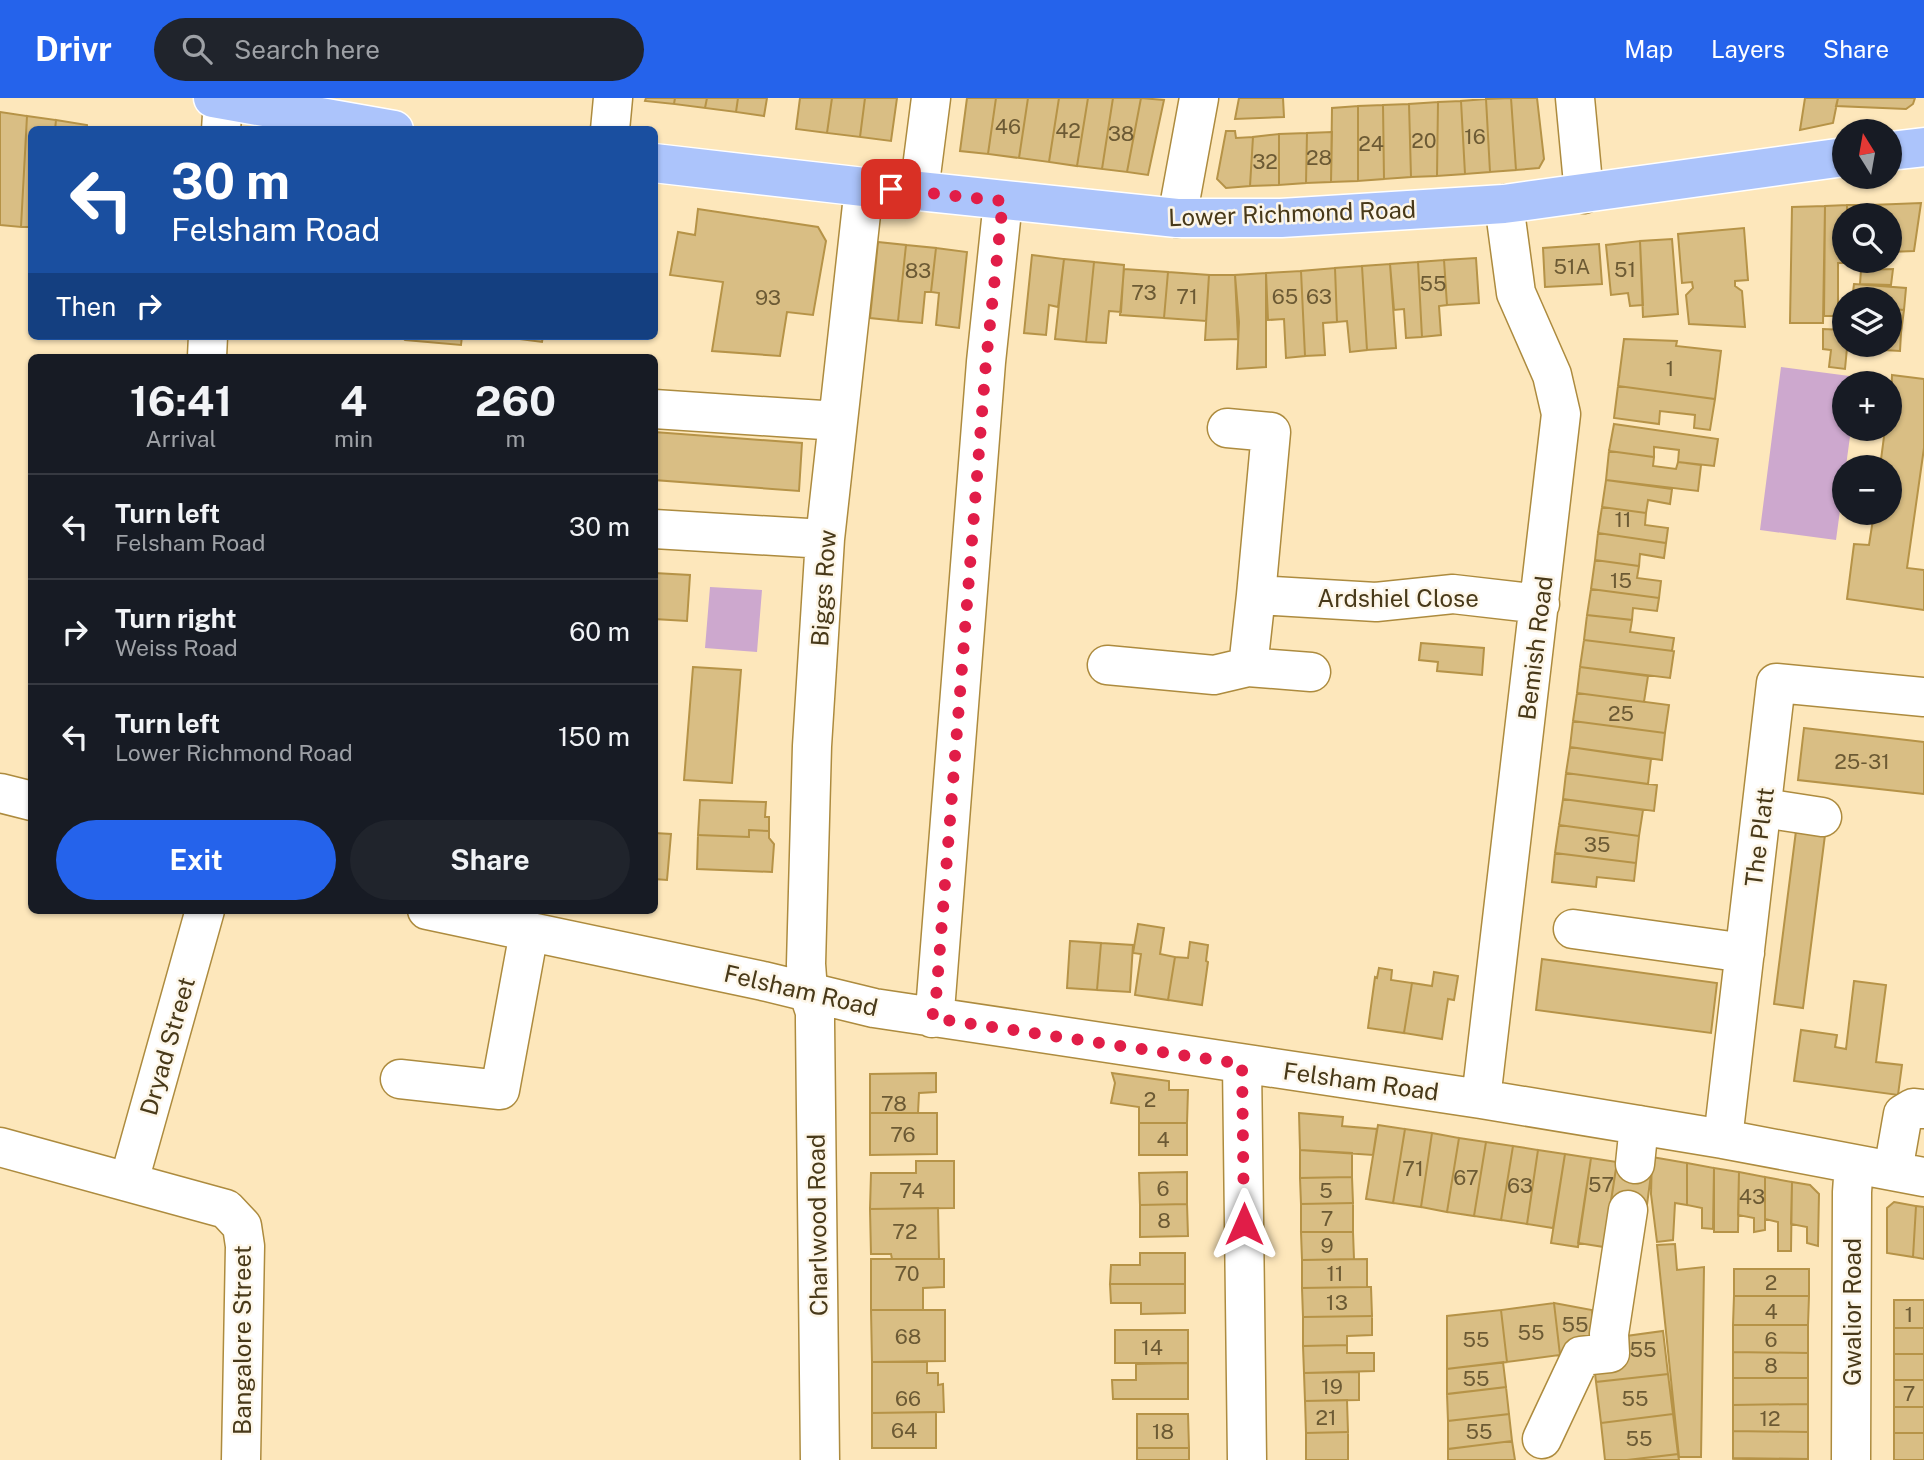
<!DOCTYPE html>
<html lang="en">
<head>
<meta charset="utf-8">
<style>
	:root { --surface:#171b24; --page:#20242c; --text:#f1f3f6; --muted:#9ea1a6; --line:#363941; --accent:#2563eb }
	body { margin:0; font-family:"Public Sans",sans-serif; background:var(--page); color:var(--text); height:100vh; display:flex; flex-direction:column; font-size:26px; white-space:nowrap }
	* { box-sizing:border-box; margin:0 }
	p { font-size:23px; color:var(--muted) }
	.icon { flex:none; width:38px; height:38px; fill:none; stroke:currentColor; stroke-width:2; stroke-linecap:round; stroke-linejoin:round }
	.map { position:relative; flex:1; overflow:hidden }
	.drawer { position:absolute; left:28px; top:256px; width:630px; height:560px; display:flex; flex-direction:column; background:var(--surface); border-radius:10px; box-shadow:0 2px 5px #0004 }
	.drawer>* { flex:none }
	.guide { position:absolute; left:28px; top:28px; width:630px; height:214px; border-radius:10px; box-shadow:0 2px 5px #0004; background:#1a4fa0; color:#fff; overflow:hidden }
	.needle { width:46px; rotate:349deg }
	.controls { position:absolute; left:1832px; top:21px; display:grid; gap:14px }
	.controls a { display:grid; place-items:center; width:70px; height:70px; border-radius:50%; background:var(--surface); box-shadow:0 2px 5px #0004; font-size:35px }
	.pin { position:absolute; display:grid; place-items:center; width:60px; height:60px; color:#fff; margin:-30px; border-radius:14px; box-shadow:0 4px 10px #0006 }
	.me { position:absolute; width:77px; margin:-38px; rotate:0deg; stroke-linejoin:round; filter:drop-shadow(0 0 5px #0008) }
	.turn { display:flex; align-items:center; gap:24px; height:147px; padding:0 28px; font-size:32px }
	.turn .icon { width:91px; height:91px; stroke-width:2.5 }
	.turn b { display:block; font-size:49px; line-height:60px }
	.then { display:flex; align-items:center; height:66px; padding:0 28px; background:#0003; gap:14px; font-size:26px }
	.eta { display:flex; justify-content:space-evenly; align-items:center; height:119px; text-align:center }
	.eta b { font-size:42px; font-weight:700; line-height:49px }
	.primary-button { display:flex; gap:14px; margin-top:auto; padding:14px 28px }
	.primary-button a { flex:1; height:80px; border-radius:42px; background:var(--accent); color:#fff; font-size:28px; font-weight:700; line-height:80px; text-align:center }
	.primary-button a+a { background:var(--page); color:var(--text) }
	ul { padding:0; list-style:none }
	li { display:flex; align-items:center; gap:21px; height:105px; padding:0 28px; border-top:2px solid var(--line) }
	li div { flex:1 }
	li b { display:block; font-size:26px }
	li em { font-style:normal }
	header { display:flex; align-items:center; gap:42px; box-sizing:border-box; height:98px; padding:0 35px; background:var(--accent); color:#fff }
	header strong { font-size:33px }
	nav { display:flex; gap:38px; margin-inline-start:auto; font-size:24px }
	.search { width:490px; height:63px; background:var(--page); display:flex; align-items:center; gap:18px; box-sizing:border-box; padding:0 24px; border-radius:38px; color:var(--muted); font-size:26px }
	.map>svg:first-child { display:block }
	.green { fill:#cda8ce }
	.building { fill:#d9be84; stroke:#b69347; stroke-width:2 }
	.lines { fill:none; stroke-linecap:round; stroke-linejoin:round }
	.minor-casing { stroke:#ad8b3e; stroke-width:41 }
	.major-casing { stroke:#fff; stroke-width:41 }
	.minor { stroke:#fff; stroke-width:38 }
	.major { stroke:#acc4fb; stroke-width:38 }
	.route { stroke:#e11d48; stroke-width:12; stroke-dasharray:0 21.6 }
	.labels { text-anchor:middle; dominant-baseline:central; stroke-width:5; stroke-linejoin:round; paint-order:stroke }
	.number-label { font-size:21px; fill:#6c5a34 }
	.street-label { font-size:24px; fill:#483919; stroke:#fdf6e8 }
</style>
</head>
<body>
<header>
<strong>Drivr</strong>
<div class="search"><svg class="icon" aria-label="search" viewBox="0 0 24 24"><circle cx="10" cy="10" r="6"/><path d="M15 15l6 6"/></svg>Search here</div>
<nav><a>Map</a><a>Layers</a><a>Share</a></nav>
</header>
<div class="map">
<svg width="1924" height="1362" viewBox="0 0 1924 1362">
	<rect width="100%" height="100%" fill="#fde7bb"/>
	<path class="green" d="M1781,269L1857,279V285H1844V331H1851L1836,442L1760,432Z
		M710,489L762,492L757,554L705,550Z"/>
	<path class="building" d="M646,0H675L674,6L645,3Z
		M675,0H707L705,10L674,6Z
		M707,0H738L736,14L705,10Z
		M738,0H767L764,18L736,14Z
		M800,0H832L827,35L796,31Z
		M832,0H865L860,39L827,35Z
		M865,0H897L891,43L860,39Z
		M967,0H996L988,56L960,53Z
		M996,0H1028L1019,60L988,56Z
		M1028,0H1059L1049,64L1019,60Z
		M1059,0H1088L1077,68L1049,64Z
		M1088,0H1113L1102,71L1077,68Z
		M1113,0H1141L1127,74L1102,71Z
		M1141,0L1164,2L1148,77L1127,74Z
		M1239,0H1283L1284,19L1235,21Z
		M1511,0L1516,72L1490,74L1486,1Z
		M1511,0H1537L1544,61L1539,70L1516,72Z
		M1805,0H1838L1833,25L1800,32Z
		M1838,0H1915L1913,6L1906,11L1836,8Z
		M1486,1L1490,74L1465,76L1461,3Z
		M1461,3L1465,76L1437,78L1438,4Z
		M1438,4L1437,78L1411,79L1409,6Z
		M1409,6L1411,79L1384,81L1383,7Z
		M1383,7L1384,81L1358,83V8Z
		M1358,8V83L1331,84L1332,10Z
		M0,14L27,18L21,129L0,127Z
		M27,18L56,22L55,32H32V129H21Z
		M56,22L87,27V32H55Z
		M1226,33H1235L1236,40L1253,39L1250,88L1226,90L1217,81Z
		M1332,34L1331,84L1306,85L1307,35Z
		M1307,35L1306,85L1279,87V36Z
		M1279,36V87L1250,88L1253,39Z
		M1921,105L1914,153L1890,154V117H1871V107Z
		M1847,107H1871V117H1847Z
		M1847,107V117H1844L1846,165H1838V218H1824L1825,108Z
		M1825,108L1823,225H1790L1792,109Z
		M698,111L818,129L826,143L813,217L787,214L780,258L712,253L723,184L670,177L678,134L695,137Z
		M1744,130L1748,182L1735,183V188L1742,193L1745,229L1689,226L1686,197L1693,190L1692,184L1682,185L1678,136Z
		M1672,141L1678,216L1643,219L1640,143Z
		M1640,143L1643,207L1630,208L1628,195L1611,197L1606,147Z
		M878,144L906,147L898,223L870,220Z
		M1599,146L1602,186L1545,189L1543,150Z
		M906,147L936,150L931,194H925L922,225L898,223Z
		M936,150L967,154L959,230L936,227L939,195L931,194Z
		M1032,157L1064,161L1058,209L1049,207L1046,237L1024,235Z
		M1476,160L1479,205L1447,207L1444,162Z
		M1064,161L1094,164L1086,244L1055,241Z
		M1444,162L1447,207L1439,208L1441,237L1422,239L1418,164Z
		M1094,164L1124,167L1121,214L1109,213L1106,245L1086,244Z
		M1418,164L1422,239L1406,240L1404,211L1394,212L1390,166Z
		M1390,166L1396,250L1367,252L1362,168Z
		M1362,168L1367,252L1350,254L1347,223L1337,224L1335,170Z
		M1335,170L1337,224L1323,225L1325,257L1305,258L1301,173Z
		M1124,171L1168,174L1164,220L1120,217Z
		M1893,171L1891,187L1860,186L1861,172Z
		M1301,173L1305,258L1286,260L1284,221L1268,222L1266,175Z
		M1168,174L1209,177L1206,223L1164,220Z
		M1266,175V269L1237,271L1239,224L1235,177Z
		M1209,177H1235L1238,241L1205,242Z
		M1854,186L1906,190L1904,212L1890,211V201H1852Z
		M1890,211L1904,212L1901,235L1890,234Z
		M1823,231L1844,232V247H1890V234L1901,235L1900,253L1847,250L1845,271L1829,269L1831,252L1823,251Z
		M401,238H462L461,247L405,242Z
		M496,238H543L542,244Z
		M1624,241L1677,243L1676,248L1721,253L1715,301L1618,288Z
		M1892,277L1924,281V350L1907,470L1924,472V512L1847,501L1854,446L1869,447L1874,415H1890V369H1880L1885,331H1890Z
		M1618,288L1715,301L1710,332L1694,330L1695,317L1660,313L1659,326L1614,320Z
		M1614,326L1718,341L1714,368L1678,364L1679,352L1654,349V359L1609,353Z
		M654,334L802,345L799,393L654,382Z
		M1609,353L1654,359L1653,368L1676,371L1678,364L1701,367L1698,393L1606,382Z
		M1606,382L1672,391L1670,406L1648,402L1646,415L1602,409Z
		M1602,409L1646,415L1645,427L1668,430L1666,445L1598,435Z
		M1598,435L1666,445L1664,460L1640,456L1639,468L1595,462Z
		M1595,462L1639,468L1637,480L1661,483L1659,500L1591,491Z
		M654,475L690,477L687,523L654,521Z
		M1591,491L1659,500L1657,513L1633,510L1632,522L1587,517Z
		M1587,517L1632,522L1630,534L1674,540L1672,553L1584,542Z
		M1584,542L1674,553L1670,580L1580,569Z
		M1421,545L1484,550L1482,577L1437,573L1438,564L1419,562Z
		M693,569L741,572L732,685L684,682Z
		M1580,569L1648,578L1644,604L1577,595Z
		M1577,595L1669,607L1665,635L1573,623Z
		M1573,623L1665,635L1662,662L1570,649Z
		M1804,630L1924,644V696L1798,682Z
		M1570,649L1651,661L1648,686L1566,675Z
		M1566,675L1657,687L1654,713L1563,701Z
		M1563,701L1643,712L1639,738L1559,727Z
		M700,702L766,704L765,719H769V733L749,732V739L698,737Z
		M1797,725L1826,729L1803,910L1774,906Z
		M1559,727L1639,738L1636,765L1555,755Z
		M749,732L769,733V740L774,746L772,774L697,771L698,737L749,739Z
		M654,735L671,736L667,782L654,781Z
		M1555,755L1636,765L1634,783L1597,779L1596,789L1552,784Z
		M1138,826L1164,830L1160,856L1175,859L1168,902L1135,897L1141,856L1133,855Z
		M1070,843L1101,845L1097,892L1067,890Z
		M1190,844L1208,847L1206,863L1208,864L1202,907L1168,902L1175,859L1188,860Z
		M1101,845L1133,847L1130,894L1097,892Z
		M1542,861L1717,885L1711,935L1536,912Z
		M1379,870L1392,872L1391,882L1412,885L1404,935L1368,930L1375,879L1377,880Z
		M1434,874L1458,878L1454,902L1448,901L1442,941L1404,935L1412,885L1432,888Z
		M1854,883L1886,887L1876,964L1902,967L1898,997L1794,983L1801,932L1837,937L1835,949L1846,951Z
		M936,975V994L919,995L918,1015H870V976Z
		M1112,975L1169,983V992H1188L1187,1025H1139V1009L1111,1005L1115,985Z
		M870,1015H937V1056L870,1057Z
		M1299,1015L1343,1019L1342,1028L1377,1031L1373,1057L1300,1052Z
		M1139,1025H1187V1057H1139Z
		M1378,1027L1405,1031L1393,1105L1366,1101Z
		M1405,1031L1432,1035L1421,1109L1393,1105Z
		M1432,1035L1459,1040L1447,1114L1421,1109Z
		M1459,1040L1486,1044L1474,1118L1447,1114Z
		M1486,1044L1513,1048L1501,1122L1474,1118Z
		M1513,1048L1538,1052L1527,1126L1501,1122Z
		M1300,1052L1352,1055V1079L1300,1080Z
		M1538,1052L1565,1056L1553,1130L1527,1126Z
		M1565,1056L1591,1060L1578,1149L1551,1145Z
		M1652,1059L1687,1065V1107L1675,1105L1673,1142L1657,1144L1651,1096Z
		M1591,1060L1617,1064L1604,1149L1578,1145Z
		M916,1063H954V1110L870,1111L871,1075H916Z
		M1617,1064L1652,1069L1646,1114L1610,1109Z
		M1687,1065L1714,1070L1713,1131L1702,1130V1110L1687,1107Z
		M1714,1070L1739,1074L1738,1134H1714Z
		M1187,1074V1106L1140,1107L1139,1075Z
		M1739,1074L1765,1079V1132L1754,1134V1120L1738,1117Z
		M1352,1079L1353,1105L1301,1106L1300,1080Z
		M1765,1079L1792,1084L1791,1153H1778V1124L1765,1121Z
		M1792,1084L1810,1087L1819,1096L1818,1148L1807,1145V1129L1791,1126Z
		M1894,1104L1916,1108L1913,1159L1887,1155V1110Z
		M1353,1105V1134H1301V1106Z
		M1187,1106L1188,1138L1140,1139V1107Z
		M1916,1108L1924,1109V1161L1913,1159Z
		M938,1110L939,1161H892L891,1156H871L870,1111Z
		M1301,1134H1353L1354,1161L1302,1162Z
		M1675,1146L1677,1172L1704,1169L1701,1359H1679L1657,1147Z
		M1140,1155H1185V1186H1110L1111,1167H1140Z
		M871,1161H944V1189L923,1190V1212H871Z
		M1367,1161V1189L1302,1190V1162Z
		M1734,1171H1809V1198H1734Z
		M1110,1186H1185V1215L1141,1216V1205H1111Z
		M1367,1189H1371L1372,1218L1303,1219L1302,1190Z
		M1734,1198H1809L1808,1227H1733Z
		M1894,1202H1924V1230H1894Z
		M1554,1205L1592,1212L1596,1240L1560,1257Z
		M1554,1205L1560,1257L1507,1264L1501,1212Z
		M871,1212H945V1263L872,1264Z
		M1501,1212L1507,1264L1447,1271V1218Z
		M1372,1218V1237L1347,1238V1247L1303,1248V1219Z
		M1733,1227H1808V1255L1733,1254Z
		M1894,1230H1924V1256H1894Z
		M1115,1232H1188V1265H1115Z
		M1663,1233L1668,1276L1596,1284L1594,1266L1619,1239Z
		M1347,1247V1255H1374V1273L1304,1275L1303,1248Z
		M1733,1254L1808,1255V1280H1733Z
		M1894,1256H1924V1282H1894Z
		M872,1264H927V1275H938V1287L943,1286L944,1314L872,1315Z
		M1503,1264L1506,1289L1447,1296V1271Z
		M1188,1265V1301H1113L1112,1282H1136V1266Z
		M1359,1274V1302L1305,1303L1304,1275Z
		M1668,1276L1673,1316L1601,1325L1596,1284Z
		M1733,1280H1808V1306L1733,1307Z
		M1894,1282H1924V1309H1894Z
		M1506,1289L1509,1316L1448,1323L1447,1296Z
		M1347,1302L1348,1334L1306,1335L1305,1303Z
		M1808,1306V1334L1733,1333V1307Z
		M1894,1309H1924V1335H1894Z
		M936,1314V1350H872V1315Z
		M1137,1316H1188L1189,1350H1137Z
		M1509,1316L1512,1343L1448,1351V1323Z
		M1673,1316L1678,1356L1627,1362H1605L1601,1325Z
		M1733,1333L1808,1334V1361L1733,1360Z
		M1348,1334V1362H1306V1335Z
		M1894,1335H1924V1362H1894Z
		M1512,1343L1515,1362H1448V1351Z
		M1137,1350H1189V1362H1137Z
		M1678,1356L1679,1362H1627Z
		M1733,1360L1808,1361V1362H1733Z"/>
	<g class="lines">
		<defs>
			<path id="minor" d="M1575,0L1584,96
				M221,32L223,2
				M610,32L613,0
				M919,93L931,0
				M1177,120L1199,0
				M207,259L208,238
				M654,311L838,323
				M1227,330L1271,334L1256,497
				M654,431L825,441
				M1107,567L1214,577L1248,569L1256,497L1376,504L1453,496L1540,506
				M1248,569L1311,574
				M0,695L32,703
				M1763,710L1822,719
				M427,812L763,883L874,910L1481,1001L1723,1041L1924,1079
				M1573,831L1745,855
				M932,920L936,900L986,264L1003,103
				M1242,966L1247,1362
				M400,981L500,992L529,834
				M1481,1001L1561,316L1552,277L1516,195L1504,106
				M1723,1041L1776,585L1924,599
				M0,1049L226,1111L242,1128L245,1148L241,1362
				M1635,1066L1639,1027
				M1893,1073L1903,1016L1913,1010L1924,1011
				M129,1083L205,812
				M1542,1341L1581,1258L1610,1255L1609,1236L1628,1112
				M820,1362L815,924V914L808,893L806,866L812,648L825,441L864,89
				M1851,1362L1852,1094L1854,1066"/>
			<path id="major" d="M213,0L394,32
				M1890,53L1924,49
				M654,65L864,89L919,93L1177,120H1281L1504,106L1844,59"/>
		</defs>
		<use href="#minor" class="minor-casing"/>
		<use href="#major" class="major-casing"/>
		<use href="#minor" class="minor"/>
		<use href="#major" class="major"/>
	</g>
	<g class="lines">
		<path class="route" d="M891,91L1003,103L986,264L936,900L932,920L1242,966L1244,1126"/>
	</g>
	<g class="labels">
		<g class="number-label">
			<text x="1008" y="28">46</text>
			<text x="1068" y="32">42</text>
			<text x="1121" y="35">38</text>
			<text x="1475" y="38">16</text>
			<text x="1424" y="42">20</text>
			<text x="1371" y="45">24</text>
			<text x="1319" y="59">28</text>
			<text x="1265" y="63">32</text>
			<text x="1572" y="168">51A</text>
			<text x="1625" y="171">51</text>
			<text x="918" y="172">83</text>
			<text x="1433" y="185">55</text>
			<text x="1144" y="194">73</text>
			<text x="1187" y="198">71</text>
			<text x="1285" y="198">65</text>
			<text x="1319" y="198">63</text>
			<text x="768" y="199">93</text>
			<text x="1670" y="270">1</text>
			<text x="1623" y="421">11</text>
			<text x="1621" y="482">15</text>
			<text x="1621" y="615">25</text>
			<text x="1862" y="663">25-31</text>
			<text x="1597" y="746">35</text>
			<text x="1150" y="1001">2</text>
			<text x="894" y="1005">78</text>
			<text x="903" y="1036">76</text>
			<text x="1163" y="1041">4</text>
			<text x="1413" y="1070">71</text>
			<text x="1466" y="1079">67</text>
			<text x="1601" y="1086">57</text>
			<text x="1520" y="1087">63</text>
			<text x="1163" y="1090">6</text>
			<text x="912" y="1092">74</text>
			<text x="1326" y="1092">5</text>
			<text x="1752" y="1098">43</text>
			<text x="1327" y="1120">7</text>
			<text x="1164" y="1122">8</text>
			<text x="905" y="1133">72</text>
			<text x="1327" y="1147">9</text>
			<text x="907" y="1175">70</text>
			<text x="1335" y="1175">11</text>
			<text x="1771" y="1184">2</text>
			<text x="1337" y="1204">13</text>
			<text x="1771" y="1213">4</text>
			<text x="1909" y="1216">1</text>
			<text x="1575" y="1226">55</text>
			<text x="1531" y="1234">55</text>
			<text x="908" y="1238">68</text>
			<text x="1476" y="1241">55</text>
			<text x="1771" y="1241">6</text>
			<text x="1152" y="1249">14</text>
			<text x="1643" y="1251">55</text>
			<text x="1771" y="1267">8</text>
			<text x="1476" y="1280">55</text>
			<text x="1332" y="1288">19</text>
			<text x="1909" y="1295">7</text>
			<text x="908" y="1300">66</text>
			<text x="1635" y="1300">55</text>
			<text x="1326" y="1319">21</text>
			<text x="1770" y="1320">12</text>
			<text x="904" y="1332">64</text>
			<text x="1163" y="1333">18</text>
			<text x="1479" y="1333">55</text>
			<text x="1639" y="1340">55</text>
		</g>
		<g class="street-label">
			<text transform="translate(1292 115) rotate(-2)">Lower Richmond Road</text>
			<text transform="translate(823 490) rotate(-86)">Biggs Row</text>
			<text x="1398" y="500">Ardshiel Close</text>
			<text transform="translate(1535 550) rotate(-83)">Bemish Road</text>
			<text transform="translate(1759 739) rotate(-83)">The Platt</text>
			<text transform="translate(801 892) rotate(13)">Felsham Road</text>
			<text transform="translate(167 948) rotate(-74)">Dryad Street</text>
			<text transform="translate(1361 983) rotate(8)">Felsham Road</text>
			<text transform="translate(817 1127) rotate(-91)">Charlwood Road</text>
			<text transform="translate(1852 1214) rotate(-90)">Gwalior Road</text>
			<text transform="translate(242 1242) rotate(-90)">Bangalore Street</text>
		</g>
	</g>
</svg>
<div class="controls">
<a><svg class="needle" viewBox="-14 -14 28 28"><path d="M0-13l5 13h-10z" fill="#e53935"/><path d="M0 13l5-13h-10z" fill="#9ea1a6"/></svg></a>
<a><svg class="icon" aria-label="search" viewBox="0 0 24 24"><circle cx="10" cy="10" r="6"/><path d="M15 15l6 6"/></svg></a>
<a><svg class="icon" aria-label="layers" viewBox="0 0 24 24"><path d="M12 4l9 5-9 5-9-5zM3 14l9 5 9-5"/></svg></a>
<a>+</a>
<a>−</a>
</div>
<div class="pin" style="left:891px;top:91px;background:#d93025"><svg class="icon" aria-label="arrive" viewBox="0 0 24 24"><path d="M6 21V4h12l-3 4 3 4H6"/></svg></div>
<svg class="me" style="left:1244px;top:1126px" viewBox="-20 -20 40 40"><path d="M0-17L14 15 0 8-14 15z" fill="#e11d48" stroke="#fff" stroke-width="4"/></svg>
<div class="guide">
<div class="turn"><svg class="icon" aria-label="left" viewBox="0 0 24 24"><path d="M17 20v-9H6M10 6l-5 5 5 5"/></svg><div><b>30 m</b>Felsham Road</div></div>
<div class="then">Then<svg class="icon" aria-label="right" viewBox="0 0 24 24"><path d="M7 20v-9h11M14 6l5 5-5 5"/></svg></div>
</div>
<section class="drawer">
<div class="eta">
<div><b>16:41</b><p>Arrival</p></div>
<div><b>4</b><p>min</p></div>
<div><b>260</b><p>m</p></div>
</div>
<ul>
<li><svg class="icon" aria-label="left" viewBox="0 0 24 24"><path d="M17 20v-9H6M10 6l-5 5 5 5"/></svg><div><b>Turn left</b><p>Felsham Road</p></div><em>30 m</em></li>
<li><svg class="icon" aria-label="right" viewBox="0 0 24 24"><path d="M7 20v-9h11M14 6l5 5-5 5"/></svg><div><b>Turn right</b><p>Weiss Road</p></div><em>60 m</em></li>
<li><svg class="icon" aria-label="left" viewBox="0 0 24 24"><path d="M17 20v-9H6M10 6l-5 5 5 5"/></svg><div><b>Turn left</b><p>Lower Richmond Road</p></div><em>150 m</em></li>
</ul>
<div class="primary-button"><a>Exit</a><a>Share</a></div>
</section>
</div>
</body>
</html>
